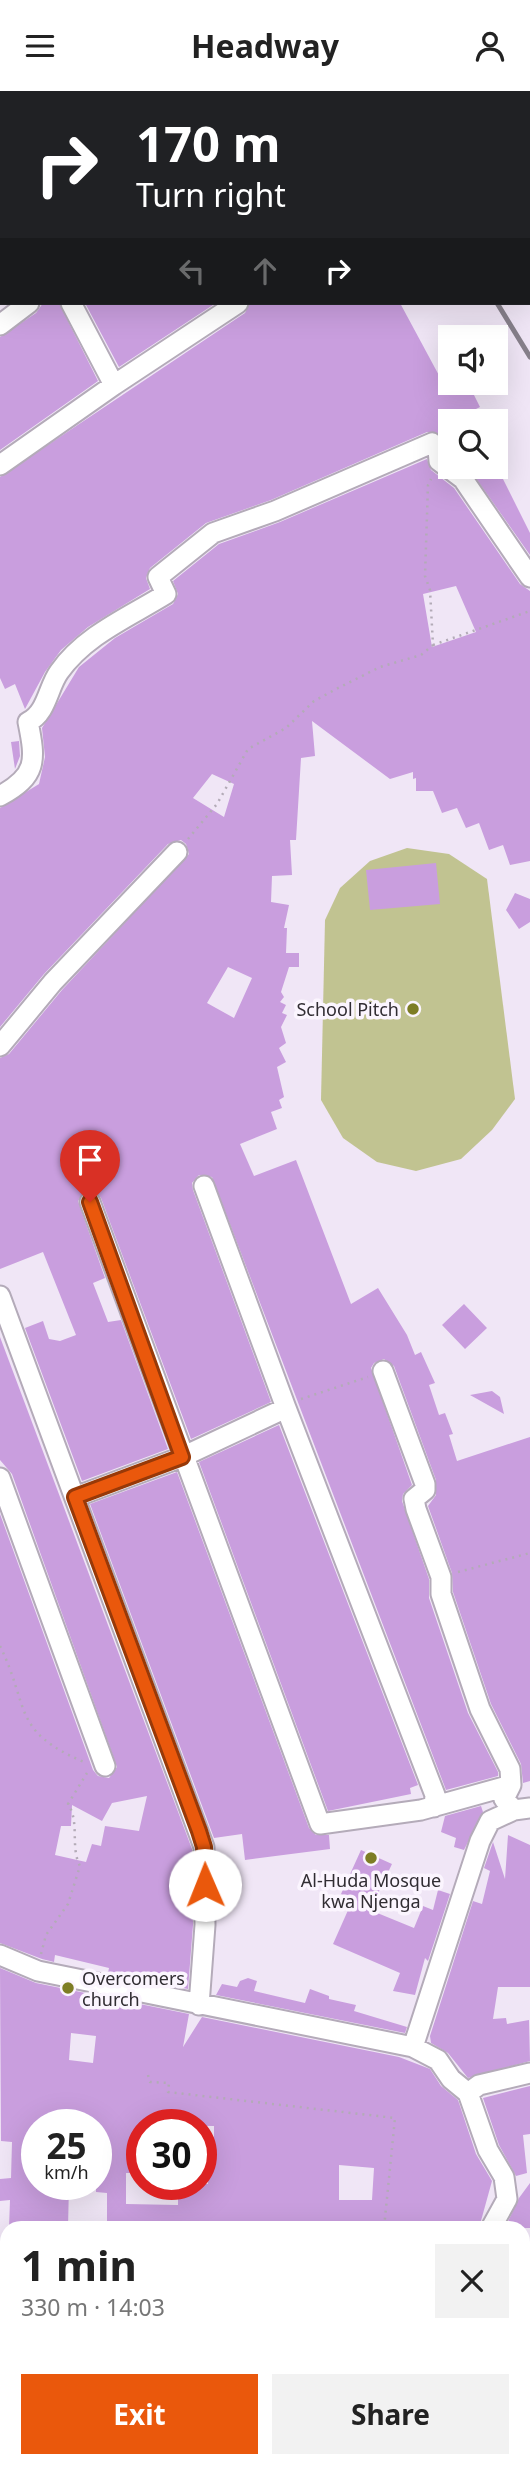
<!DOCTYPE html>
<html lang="en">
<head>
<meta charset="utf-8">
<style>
	:root { --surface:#fff; --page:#f2f2f2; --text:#222; --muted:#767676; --accent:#ea580c }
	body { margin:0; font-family:"Noto Sans",sans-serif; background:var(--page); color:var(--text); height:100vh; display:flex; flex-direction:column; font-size:26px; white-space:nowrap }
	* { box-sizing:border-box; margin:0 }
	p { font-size:23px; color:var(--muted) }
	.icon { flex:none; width:38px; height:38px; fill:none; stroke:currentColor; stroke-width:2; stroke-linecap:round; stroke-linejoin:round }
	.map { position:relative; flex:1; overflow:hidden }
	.drawer { position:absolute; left:0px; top:2130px; width:530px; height:247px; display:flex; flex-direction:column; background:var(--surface); border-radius:21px 21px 0 0; box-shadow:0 7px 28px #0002 }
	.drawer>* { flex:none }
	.guide { position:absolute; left:0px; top:0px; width:530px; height:214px; box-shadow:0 7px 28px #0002; background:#202124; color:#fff; overflow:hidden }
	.controls { position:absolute; left:438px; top:234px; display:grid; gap:14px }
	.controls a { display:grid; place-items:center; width:70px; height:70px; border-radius:0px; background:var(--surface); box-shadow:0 7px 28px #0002; font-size:35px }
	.speed { position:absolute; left:21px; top:2018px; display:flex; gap:14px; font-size:35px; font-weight:700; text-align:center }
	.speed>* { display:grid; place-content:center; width:91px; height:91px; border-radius:50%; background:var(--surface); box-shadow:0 7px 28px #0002; line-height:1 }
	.speed small { font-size:18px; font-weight:400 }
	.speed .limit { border:10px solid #d22; background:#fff; color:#111 }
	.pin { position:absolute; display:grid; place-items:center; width:60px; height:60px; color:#fff; margin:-72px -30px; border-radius:50% 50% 50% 0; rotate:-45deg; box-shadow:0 0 7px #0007 }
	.pin .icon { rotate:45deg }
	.me { position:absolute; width:77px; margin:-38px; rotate:359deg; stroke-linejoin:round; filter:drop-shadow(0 0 5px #0008) }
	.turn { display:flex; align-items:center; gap:24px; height:147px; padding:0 21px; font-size:32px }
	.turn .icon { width:91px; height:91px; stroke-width:2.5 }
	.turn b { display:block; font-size:49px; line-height:60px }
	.lanes { display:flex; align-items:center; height:66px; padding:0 21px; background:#0003; justify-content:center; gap:35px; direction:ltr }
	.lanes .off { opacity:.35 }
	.round { display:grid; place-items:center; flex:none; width:74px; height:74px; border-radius:0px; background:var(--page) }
	.headline { display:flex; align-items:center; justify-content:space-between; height:119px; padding:0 21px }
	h1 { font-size:42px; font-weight:700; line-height:52px }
	.cta { display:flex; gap:14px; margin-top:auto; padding:14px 21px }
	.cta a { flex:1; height:80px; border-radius:0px; background:var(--accent); color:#fff; font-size:28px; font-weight:700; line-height:80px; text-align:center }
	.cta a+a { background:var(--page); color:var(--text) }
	header { display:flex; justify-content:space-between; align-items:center; height:91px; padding:0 21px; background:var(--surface); font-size:32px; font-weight:700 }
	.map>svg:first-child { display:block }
	.green { fill:#c1c391 }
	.building { fill:#c99ede; fill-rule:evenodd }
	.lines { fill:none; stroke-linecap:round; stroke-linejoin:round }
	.minor-casing { stroke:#b4abb9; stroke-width:23 }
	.path { stroke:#b3abb7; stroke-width:2.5; stroke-dasharray:2 5; stroke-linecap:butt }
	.minor { stroke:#fff; stroke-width:19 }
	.rail { stroke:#87808b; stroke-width:5 }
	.route-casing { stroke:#983908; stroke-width:18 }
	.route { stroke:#ea580c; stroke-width:12 }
	.poi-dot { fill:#7d7d25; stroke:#fbf5fe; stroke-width:2.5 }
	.labels { text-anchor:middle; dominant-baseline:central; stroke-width:7; stroke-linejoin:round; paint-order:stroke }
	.poi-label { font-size:18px; fill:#312d33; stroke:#fbf5fe; text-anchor:end }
</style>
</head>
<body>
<header><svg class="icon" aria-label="menu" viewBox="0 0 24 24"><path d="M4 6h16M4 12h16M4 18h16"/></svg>Headway<svg class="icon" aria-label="person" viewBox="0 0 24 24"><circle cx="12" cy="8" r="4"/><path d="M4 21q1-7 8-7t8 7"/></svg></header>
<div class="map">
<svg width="530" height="2376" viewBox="0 0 530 2376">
	<rect width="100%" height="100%" fill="#f0e6f6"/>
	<path class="green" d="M407,757L449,763L487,788L515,1008L492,1039L461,1068L416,1080L377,1071L343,1047L321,1009L325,829L340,797L370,770Z"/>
	<path class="building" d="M43,212H59L98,290L0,359V246L36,222Z
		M85,212H216L119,276Z
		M250,212H400L442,290L468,292L480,316L466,323L470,331H450V356L440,343L427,341L271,409L206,432L150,477L146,487L150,498L88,536L61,559L45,581L25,618L15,593L5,598L0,587V386L245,222Z
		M427,368L431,379L454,397L520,493L530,500V770L510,774L503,754L489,759L479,732L466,737L457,717L442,722L433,700H416V687L413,688V681L390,688L312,630L315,665L301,667L296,749H290L292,784L272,785L271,811L289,814L284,837H287L286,862H299V876H289L281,901L284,906L280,911L286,914L282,922L287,924L281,936L286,952L279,957L286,971L277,976L284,1006L279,1009L282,1017L271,1021L277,1038L240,1053L254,1085L296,1069L351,1213L378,1197L407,1244L415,1264L421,1261L435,1292L429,1294L439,1324L445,1322L453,1343L449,1344L457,1370L530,1346V1690L523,1692L521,1673L491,1613L453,1501L452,1482L428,1415L436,1404V1389L394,1275L384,1268L374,1272L371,1277L412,1394L403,1403L402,1410L429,1488V1507L468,1622L498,1681V1685L446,1699L212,1086L199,1084L192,1092L193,1099L271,1311L191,1348L101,1107L97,1101L86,1099L78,1110L105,1187L93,1192L108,1231L121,1229L168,1358L82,1390L25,1237L43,1230L49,1248L60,1250L76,1244L43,1161L0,1178V967L9,963L62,899L189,763L186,753L181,749L168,753L44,883L0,936V717L39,693L45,666L42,637L79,576L115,547L173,513L178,503L173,490L219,453L280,431ZM456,495L476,541L432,556L423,503ZM212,683L234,693L224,726L193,707ZM228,876L252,887L234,927L207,912Z
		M468,376H497L530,442V464Z
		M19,650L20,665L15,678L11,651Z
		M436,772L440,813L370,819L366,779Z
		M515,802L530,808V831L519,838L506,819Z
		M464,1213L487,1237L465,1258L442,1234Z
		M0,1246L192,1758L193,1834L188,1898L108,1882L109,1877L55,1864L54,1871L42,1868L0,1852V1423L93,1679L98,1685L109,1687L117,1676L12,1383L0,1369ZM147,1705L139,1740L105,1735L101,1755L92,1753L86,1771L55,1764L61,1735H71L72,1714L102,1730L112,1712Z
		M492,1300L500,1306L504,1323L470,1304Z
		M279,1334L418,1694L410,1697L411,1703L328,1720L199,1371Z
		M177,1381L309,1737L316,1744H329L330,1758L245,1769L242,1743L214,1747L90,1413Z
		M481,1715L483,1721L464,1759L454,1756L456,1747L441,1741L445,1725Z
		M508,1744L530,1754V1896H498L493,1928L506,1927L507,1933L529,1929L530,1970L468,1987L448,1962L431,1952L430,1945L473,1810L482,1813L490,1780L484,1777L493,1751L505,1788Z
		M361,1759L392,1773L370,1819L414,1837L423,1815L433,1819L438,1799L450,1803L428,1870L425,1867L415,1904L393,1900L400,1882L333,1853L353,1808L341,1803Z
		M0,1877L36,1892L189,1923L183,1956L202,1926L399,1966L430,1978L441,1995L458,2009L476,2063L492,2090L479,2137H107V2102L96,2101V2079H106V2043L96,2044V2034H37V2093H69L68,2137H9L10,2109L0,2110V2088L11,2087L12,2051L1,2050ZM71,1942L96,1945L93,1972L69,1969ZM142,2034L214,2035V2068H208V2093H178V2114L126,2113V2082H142ZM339,2074L374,2077L372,2109H339Z
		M248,1887L257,1890L254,1900L305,1912L310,1898L329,1905V1908L356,1914L354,1920L407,1936L405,1942L216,1904L222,1893L237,1896L240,1890Z
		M530,1995V2043L523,2044L527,2082L516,2085L499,2054L483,2007Z
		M530,2092V2137H505L519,2107Z"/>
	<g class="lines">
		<defs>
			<path id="minor" d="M279,0L281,2
				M469,0L470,2
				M134,2L137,0
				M0,12L2,16
				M528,65L530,64
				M0,90L2,89
				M528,142L530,145
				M0,234L29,212
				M114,294L238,212
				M0,374L114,294L71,212
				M0,705C37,685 36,670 28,631C47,622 48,596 59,581C85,544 129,526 166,503L158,486L213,442L275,420L432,352L438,358L439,370L463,388L530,486
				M0,955L53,891L177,761
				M204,1095L286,1317
				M90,1111L320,1733L421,1719L511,1694
				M0,1205L204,1756L205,1834L199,1914
				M383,1280L425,1393V1399L414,1408L416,1418L441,1486V1503L480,1618L510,1678L511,1694L504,1708L514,1719
				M0,1387L105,1675
				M75,1406L182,1366L286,1317L435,1704L434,1716
				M0,1864L38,1880L413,1956L438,1969L451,1988L468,2002L488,2059L504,2086L507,2108L491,2137
				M413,1956L480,1750L490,1730L514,1719L530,1717
				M468,2002L479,1994L530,1982
				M0,2310L7,2316
				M64,2370L71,2376
				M402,2370L404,2376"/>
		</defs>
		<use href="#minor" class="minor-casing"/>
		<path class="path" d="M433,554L530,520
			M188,748L217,713L248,658L286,637L314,610L340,596L380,576L421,564L433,554L430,499L425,485L428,394L431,388
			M301,1308L368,1286
			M458,1481L530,1462
			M0,1555C30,1616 11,1640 84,1671
			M41,1863L46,1844L68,1813L80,1775C70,1756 80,1731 68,1713L87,1682
			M148,1984L150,1991L169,1992L168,2001L395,2027L384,2137
			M139,2370L140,2376"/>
		<use href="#minor" class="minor"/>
		<path class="rail" d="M363,0L364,2
			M378,0L379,2
			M497,212L530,266"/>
	</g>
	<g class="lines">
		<defs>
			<path id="route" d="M90,1111L182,1366L75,1406L199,1740L204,1756L205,1794"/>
		</defs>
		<use href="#route" class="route-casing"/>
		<use href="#route" class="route"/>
	</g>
	<g class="poi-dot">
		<circle cx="413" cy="918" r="7"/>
		<circle cx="371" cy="1767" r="7"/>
		<circle cx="68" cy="1897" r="7"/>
	</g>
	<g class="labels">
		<g class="poi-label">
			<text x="399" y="918">School Pitch</text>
			<text x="371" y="1789" text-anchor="middle">Al-Huda Mosque<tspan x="371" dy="21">kwa Njenga</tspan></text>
			<text x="82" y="1887" text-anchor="start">Overcomers<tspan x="82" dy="21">church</tspan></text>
		</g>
	</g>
</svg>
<div class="controls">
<a><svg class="icon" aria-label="sound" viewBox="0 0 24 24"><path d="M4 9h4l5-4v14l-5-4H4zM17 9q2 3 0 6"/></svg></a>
<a><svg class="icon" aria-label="search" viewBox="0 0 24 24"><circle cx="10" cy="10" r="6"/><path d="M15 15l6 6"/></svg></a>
</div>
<div class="speed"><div>25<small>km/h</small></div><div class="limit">30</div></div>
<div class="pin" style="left:90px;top:1111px;background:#d93025"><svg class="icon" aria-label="arrive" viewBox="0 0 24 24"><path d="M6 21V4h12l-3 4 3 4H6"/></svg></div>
<svg class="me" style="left:205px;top:1794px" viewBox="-20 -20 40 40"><circle r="19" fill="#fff"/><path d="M0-13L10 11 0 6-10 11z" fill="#ea580c"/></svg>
<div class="guide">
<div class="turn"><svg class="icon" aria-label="right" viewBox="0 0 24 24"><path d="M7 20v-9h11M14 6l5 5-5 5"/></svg><div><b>170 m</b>Turn right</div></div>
<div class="lanes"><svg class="icon off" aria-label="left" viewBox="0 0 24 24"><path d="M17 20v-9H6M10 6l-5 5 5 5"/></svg><svg class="icon off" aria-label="ahead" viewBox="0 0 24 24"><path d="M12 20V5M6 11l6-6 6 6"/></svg><svg class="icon" aria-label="right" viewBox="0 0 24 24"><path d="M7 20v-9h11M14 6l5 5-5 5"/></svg></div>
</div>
<section class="drawer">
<div class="headline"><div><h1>1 min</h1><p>330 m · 14:03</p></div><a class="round"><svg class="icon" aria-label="close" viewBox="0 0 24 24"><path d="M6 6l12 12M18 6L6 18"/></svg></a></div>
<div class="cta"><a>Exit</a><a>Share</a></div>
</section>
</div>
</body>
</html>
